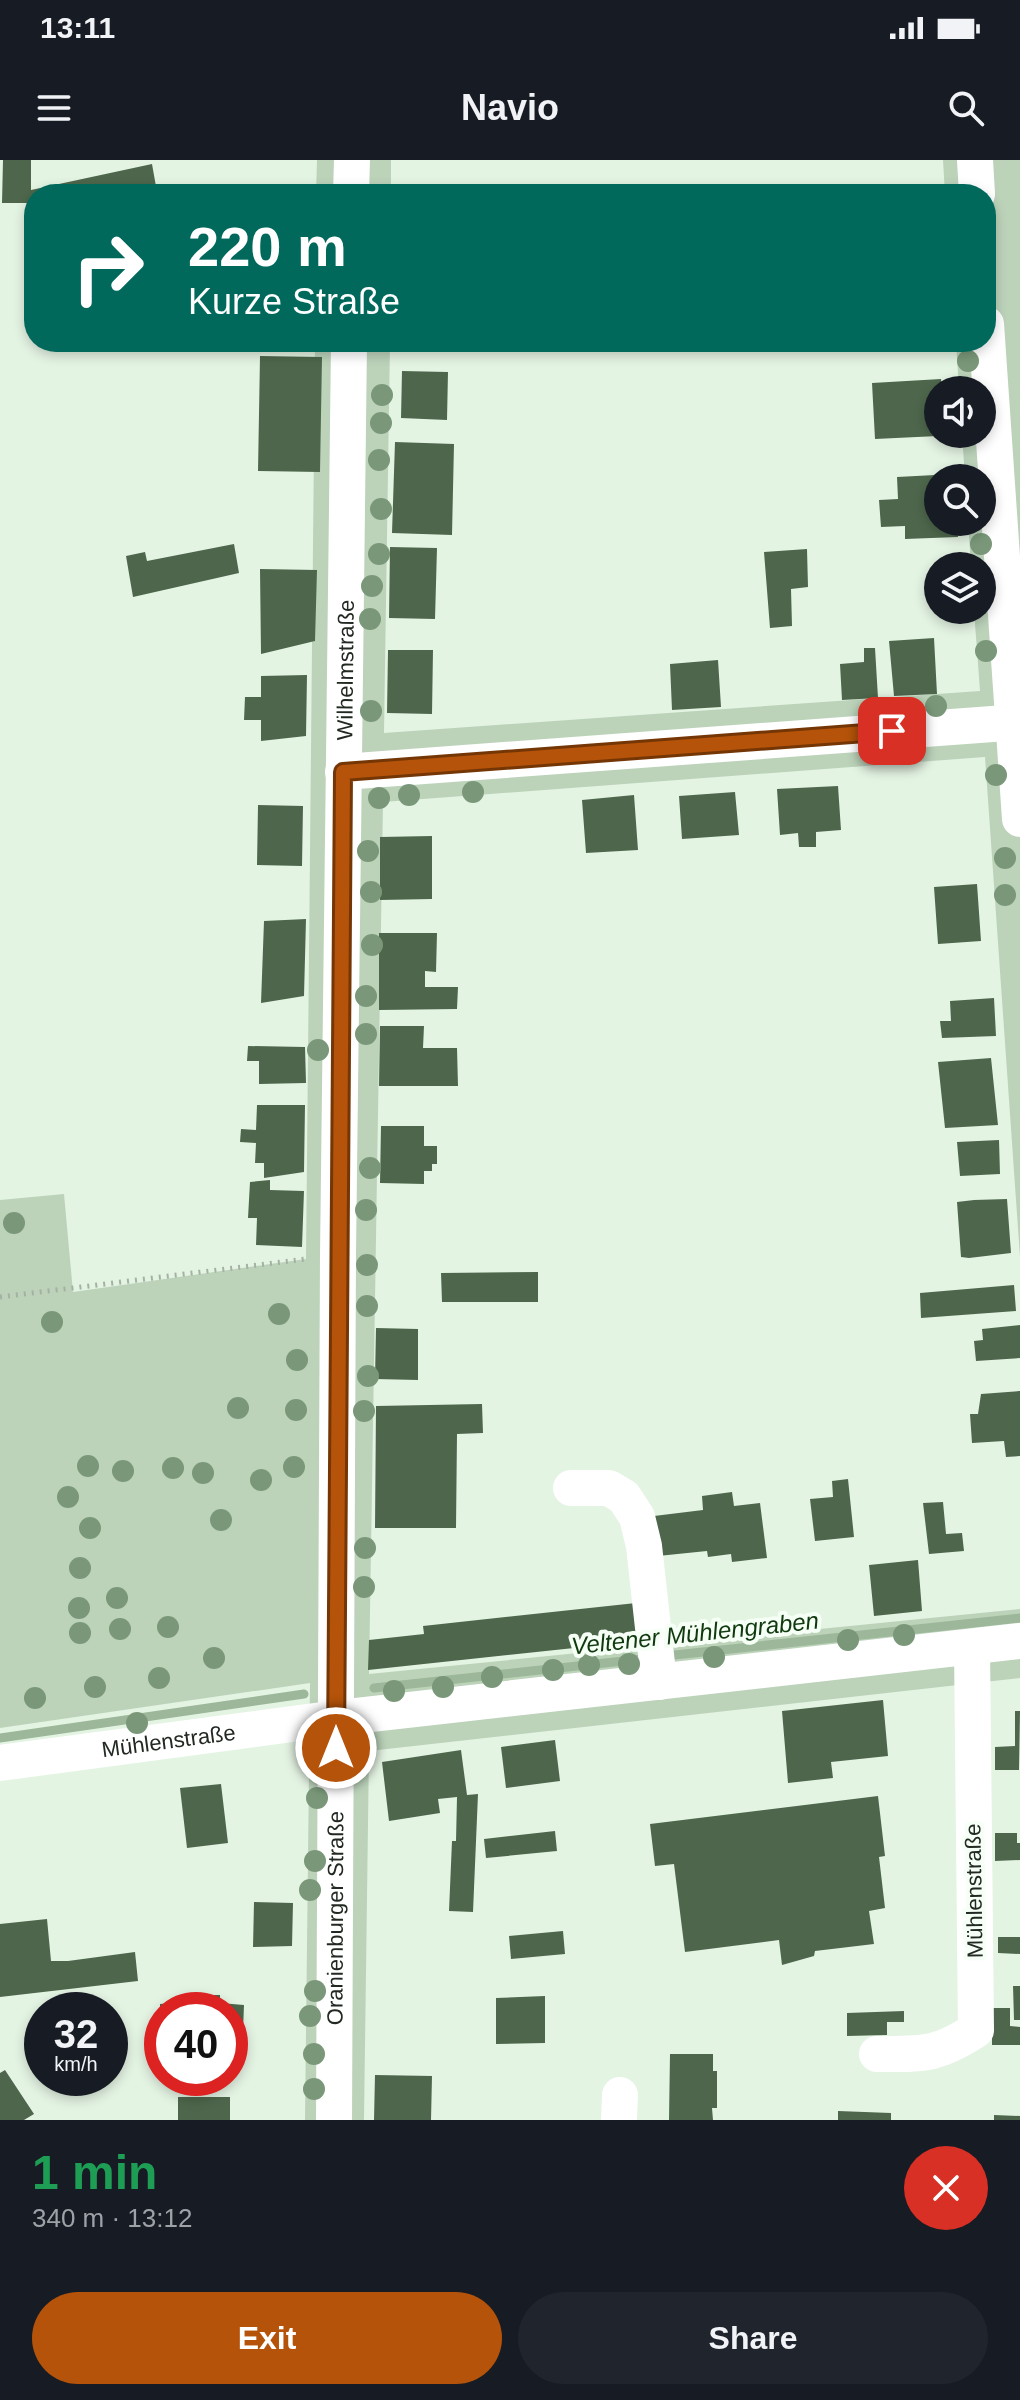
<!DOCTYPE html>
<html lang="en">
<head>
<meta charset="utf-8">
<style>
	:root { --surface:#171b24; --page:#20242c; --text:#f1f3f6; --muted:#9ea1a6; --accent:#b45309 }
	body { margin:0; font-family:Helvetica,sans-serif; background:var(--page); color:var(--text); height:100vh; display:flex; flex-direction:column; font-size:30px; white-space:nowrap }
	* { box-sizing:border-box; margin:0 }
	p { font-size:26px; color:var(--muted) }
	.icon { flex:none; width:44px; height:44px; fill:none; stroke:currentColor; stroke-width:2; stroke-linecap:round; stroke-linejoin:round }
	.map { position:relative; height:1960px; overflow:hidden }
	.details { display:flex; flex-direction:column; background:var(--surface); flex:1 }
	.details>* { flex:none }
	.hud { position:absolute; left:24px; top:24px; width:972px; height:168px; border-radius:32px; box-shadow:0 4px 12px #0003; background:#00695c; color:#fff; overflow:hidden }
	.tools { position:absolute; left:924px; top:216px; display:grid; gap:16px }
	.tools a { display:grid; place-items:center; width:72px; height:72px; border-radius:50%; background:var(--surface); box-shadow:0 4px 12px #0003; font-size:40px }
	.speed { position:absolute; left:24px; top:1832px; display:flex; gap:16px; font-size:40px; font-weight:700; text-align:center }
	.speed>* { display:grid; place-content:center; width:104px; height:104px; border-radius:50%; background:var(--surface); box-shadow:0 4px 12px #0003; line-height:1 }
	.speed small { font-size:20px; font-weight:400 }
	.speed .limit { border:12px solid #d22; background:#fff; color:#111 }
	.pin { position:absolute; display:grid; place-items:center; width:68px; height:68px; color:#fff; margin:-34px; border-radius:16px; box-shadow:0 4px 12px #0006 }
	.me { position:absolute; width:88px; margin:-44px; rotate:0deg; stroke-linejoin:round; filter:drop-shadow(0 0 6px #0008) }
	.turn { display:flex; align-items:center; gap:28px; height:168px; padding:0 32px; font-size:36px }
	.turn .icon { width:104px; height:104px; stroke-width:2.5 }
	.turn b { display:block; font-size:56px; line-height:68px }
	.round { display:grid; place-items:center; flex:none; width:84px; height:84px; border-radius:42px; background:var(--page) }
	.headline { display:flex; align-items:center; justify-content:space-between; height:136px; padding:0 32px }
	h1 { font-size:48px; font-weight:600; line-height:60px; color:#1e9e55 }
	.button { display:flex; gap:16px; margin-top:auto; padding:16px 32px }
	.button a { flex:1; height:92px; border-radius:48px; background:var(--accent); color:#fff; font-size:32px; font-weight:600; line-height:92px; text-align:center }
	.button a+a { background:var(--page); color:var(--text) }
	.status { display:flex; justify-content:space-between; align-items:center; height:56px; padding:0 40px; background:var(--surface); direction:ltr }
	.status svg { height:22px; fill:currentColor }
	header { display:flex; justify-content:space-between; align-items:center; height:104px; padding:0 32px; background:var(--surface); font-size:36px; font-weight:600 }
	.map>svg:first-child { display:block }
	.green { fill:#bcd3ba }
	.lines { fill:none; stroke-linecap:round; stroke-linejoin:round }
	.stream { stroke:#9cb799; stroke-width:9 }
	.building { fill:#4e674c }
	.path { stroke:#a4b1a4; stroke-width:5; stroke-dasharray:2 6; stroke-linecap:butt }
	.minor { stroke:#fff; stroke-width:36 }
	.tree { fill:#7a9879 }
	.route-casing { stroke:#753606; stroke-width:20 }
	.route { stroke:#b45309; stroke-width:14 }
	.labels { text-anchor:middle; dominant-baseline:central; stroke-width:8; stroke-linejoin:round; paint-order:stroke }
	.street-label { font-size:22px; fill:#222822; stroke:#f6fff5 }
	.water-label { font-size:24px; font-style:italic; fill:#10390f; stroke:#f6fff5 }
</style>
</head>
<body>
<div class="status"><b>13:11</b><svg viewBox="0 0 49 12"><path d="M0 12V9h3v3zM5 12V6h3v6zM10 12V3h3v9zM15 12V0h3v12zM26 1h20v11H26zM47 4h2v5h-2z"/></svg></div>
<header><svg class="icon" aria-label="menu" viewBox="0 0 24 24"><path d="M4 6h16M4 12h16M4 18h16"/></svg>Navio<svg class="icon" aria-label="search" viewBox="0 0 24 24"><circle cx="10" cy="10" r="6"/><path d="M15 15l6 6"/></svg></header>
<div class="map">
<svg width="1020" height="1960" viewBox="0 0 1020 1960">
	<rect width="100%" height="100%" fill="#e4f4e3"/>
	<path class="green" d="M317,0H391V34H316Z
		M943,0H1020V1097L985,597L383,642L369,1514L1020,1449V1518L369,1591L364,1960H305L310,1523L0,1568V1040L64,1034L73,1132L306,1099L315,182H390L384,573L980,531L974,450H982V406H971L968,362H982V318H965L962,274H982V230H959L956,182H986V34H945Z"/>
	<g class="lines">
		<path class="stream" d="M665,1496L1020,1458
			M374,1528L651,1498
			M0,1578L304,1534"/>
	</g>
	<path class="building" d="M3,0H31V30L152,4L157,32L34,34L33,52L31,43H2Z
		M417,182H466V186L417,185Z
		M876,182H941V188L877,192Z
		M260,196L322,197L320,312L258,311Z
		M402,211L448,212L447,260L401,258Z
		M941,219L942,230H938V276L875,279L872,223Z
		M395,282L454,284L452,375L392,373Z
		M954,314L955,318H938V362H957L958,377L905,379V366L881,367L879,340L898,339L897,317Z
		M234,384L239,413L133,437L126,396L145,392L147,401Z
		M390,387L437,388L435,459L389,458Z
		M807,389L808,427L791,429L792,466L770,468L764,392Z
		M260,409L317,410L315,481L261,494Z
		M934,478L937,534L894,536L889,481Z
		M864,488H875L878,538L842,540L840,504L864,502Z
		M388,490H433L432,554L387,553Z
		M718,500L721,547L672,550L670,504Z
		M307,515L306,576L261,581V560H244L245,537H261V516Z
		M838,626L841,670L816,672V687H799L798,673L780,675L777,629Z
		M735,632L739,675L682,679L679,636Z
		M634,635L638,690L586,693L582,640Z
		M258,645L303,646L302,706L257,705Z
		M432,676V739L380,740V677Z
		M977,724L981,781L938,784L934,727Z
		M306,759L304,836L261,843L264,761Z
		M379,773H437L436,812L425,811V827H458L457,849L379,850Z
		M994,838L996,876L942,878L940,861H951L950,841Z
		M380,866H424L423,888H457L458,926H379Z
		M248,886L305,887L306,923L259,924V901H247Z
		M991,898L998,965L945,968L938,902Z
		M257,945H305L304,1012L264,1018V1003H255L256,983L240,982L241,969L256,970Z
		M381,966H424V986H437V1004H432V1011H424V1024L380,1023Z
		M999,980L1000,1014L960,1016L957,982Z
		M270,1020V1030L304,1031L302,1087L256,1085L257,1058H248L250,1022Z
		M1007,1039L1011,1093L969,1098L961,1097L957,1042L974,1040Z
		M538,1112V1142H442L441,1113Z
		M1014,1125L1016,1151L921,1158L920,1133Z
		M1020,1165V1198L976,1201L974,1181L983,1180L982,1169Z
		M376,1168L418,1169V1220L375,1219Z
		M1020,1231V1296L1006,1297L1004,1281L972,1283L970,1254H978L981,1234Z
		M482,1244L483,1273L457,1274L456,1368H375L376,1246Z
		M848,1319L854,1377L815,1381L810,1339L833,1337L832,1321Z
		M732,1332L734,1346L760,1343L767,1398L732,1402L731,1394L708,1397L707,1391L658,1396L654,1356L703,1350L702,1336Z
		M943,1342L946,1374L962,1373L964,1391L929,1394L923,1343Z
		M918,1400L922,1451L874,1456L869,1405Z
		M636,1443L640,1481L368,1510L369,1480L424,1474L423,1466Z
		M883,1540L888,1596L831,1602L833,1618L788,1623L782,1551Z
		M1015,1551H1020L1019,1610H995V1587L1015,1586Z
		M555,1580L560,1621L506,1628L501,1587Z
		M461,1590L467,1635L478,1634L473,1752L449,1751L452,1681H456L457,1637L438,1639L440,1653L389,1661L382,1602Z
		M221,1624L228,1683L187,1688L180,1628Z
		M878,1636L885,1696L879,1697L885,1748L869,1751L874,1784L815,1791L814,1796L782,1805L779,1780L685,1792L674,1704L655,1706L650,1664Z
		M555,1671L557,1691L486,1698L484,1679Z
		M995,1673H1017V1683H1020V1700L995,1701Z
		M254,1742L293,1743L292,1786L253,1787Z
		M47,1759L51,1801H68L135,1792L138,1821L0,1837V1764Z
		M563,1771L565,1794L511,1799L509,1776Z
		M998,1777H1020V1794L998,1793Z
		M1013,1826H1020V1860H1014Z
		M184,1835H220V1843L244,1845L242,1896H230V1850H160V1844L185,1842Z
		M545,1836V1883L496,1884V1838Z
		M992,1848H1010V1866L1020,1867V1885H992Z
		M904,1851V1862H887V1875L847,1876V1853Z
		M670,1894H713V1911H717V1948H712L713,1960H669Z
		M5,1910L34,1954L24,1960H0V1913Z
		M375,1915L432,1916L431,1960H374Z
		M178,1937H230V1960H178Z
		M838,1951L891,1953V1960H838Z
		M994,1955L1020,1956V1960H994Z"/>
	<g class="lines">
		<path class="path" d="M0,1137L306,1099"/>
		<g class="minor">
			<path d="M975,0L977,34"/>
			<path d="M351,34L352,0"/>
			<path d="M986,164L1020,659"/>
			<path d="M343,612L1020,562"/>
			<path d="M571,1328H609L624,1337L637,1357L644,1386L659,1522"/>
			<path id="s1" d="M0,1603L337,1558L1020,1481"/>
			<path d="M877,1894C923,1894 936,1896 976,1870L972,1487"/>
			<path id="s2" d="M334,1960L338,1095L349,182"/>
			<path d="M619,1960L620,1935"/>
		</g>
	</g>
	<g class="tree">
		<circle cx="968" cy="201" r="11"/>
		<circle cx="382" cy="235" r="11"/>
		<circle cx="381" cy="263" r="11"/>
		<circle cx="379" cy="300" r="11"/>
		<circle cx="381" cy="349" r="11"/>
		<circle cx="981" cy="384" r="11"/>
		<circle cx="379" cy="394" r="11"/>
		<circle cx="372" cy="426" r="11"/>
		<circle cx="370" cy="459" r="11"/>
		<circle cx="986" cy="491" r="11"/>
		<circle cx="936" cy="546" r="11"/>
		<circle cx="371" cy="551" r="11"/>
		<circle cx="996" cy="615" r="11"/>
		<circle cx="473" cy="632" r="11"/>
		<circle cx="409" cy="635" r="11"/>
		<circle cx="379" cy="638" r="11"/>
		<circle cx="368" cy="691" r="11"/>
		<circle cx="1005" cy="698" r="11"/>
		<circle cx="371" cy="732" r="11"/>
		<circle cx="1005" cy="735" r="11"/>
		<circle cx="372" cy="785" r="11"/>
		<circle cx="366" cy="836" r="11"/>
		<circle cx="366" cy="874" r="11"/>
		<circle cx="318" cy="890" r="11"/>
		<circle cx="370" cy="1008" r="11"/>
		<circle cx="366" cy="1050" r="11"/>
		<circle cx="14" cy="1063" r="11"/>
		<circle cx="367" cy="1105" r="11"/>
		<circle cx="367" cy="1146" r="11"/>
		<circle cx="279" cy="1154" r="11"/>
		<circle cx="52" cy="1162" r="11"/>
		<circle cx="297" cy="1200" r="11"/>
		<circle cx="368" cy="1216" r="11"/>
		<circle cx="238" cy="1248" r="11"/>
		<circle cx="296" cy="1250" r="11"/>
		<circle cx="364" cy="1251" r="11"/>
		<circle cx="88" cy="1306" r="11"/>
		<circle cx="294" cy="1307" r="11"/>
		<circle cx="173" cy="1308" r="11"/>
		<circle cx="123" cy="1311" r="11"/>
		<circle cx="203" cy="1313" r="11"/>
		<circle cx="261" cy="1320" r="11"/>
		<circle cx="68" cy="1337" r="11"/>
		<circle cx="221" cy="1360" r="11"/>
		<circle cx="90" cy="1368" r="11"/>
		<circle cx="365" cy="1388" r="11"/>
		<circle cx="80" cy="1408" r="11"/>
		<circle cx="364" cy="1427" r="11"/>
		<circle cx="117" cy="1438" r="11"/>
		<circle cx="79" cy="1448" r="11"/>
		<circle cx="168" cy="1467" r="11"/>
		<circle cx="120" cy="1469" r="11"/>
		<circle cx="80" cy="1473" r="11"/>
		<circle cx="904" cy="1475" r="11"/>
		<circle cx="848" cy="1480" r="11"/>
		<circle cx="714" cy="1497" r="11"/>
		<circle cx="214" cy="1498" r="11"/>
		<circle cx="629" cy="1504" r="11"/>
		<circle cx="589" cy="1505" r="11"/>
		<circle cx="553" cy="1510" r="11"/>
		<circle cx="492" cy="1517" r="11"/>
		<circle cx="159" cy="1518" r="11"/>
		<circle cx="95" cy="1527" r="11"/>
		<circle cx="443" cy="1527" r="11"/>
		<circle cx="394" cy="1531" r="11"/>
		<circle cx="35" cy="1538" r="11"/>
		<circle cx="137" cy="1563" r="11"/>
		<circle cx="317" cy="1607" r="11"/>
		<circle cx="317" cy="1638" r="11"/>
		<circle cx="315" cy="1701" r="11"/>
		<circle cx="310" cy="1730" r="11"/>
		<circle cx="315" cy="1831" r="11"/>
		<circle cx="310" cy="1856" r="11"/>
		<circle cx="314" cy="1894" r="11"/>
		<circle cx="314" cy="1929" r="11"/>
	</g>
	<g class="lines">
		<defs>
			<path id="route" d="M336,1588L343,612L892,571"/>
		</defs>
		<use href="#route" class="route-casing"/>
		<use href="#route" class="route"/>
	</g>
	<g class="labels">
		<g class="street-label">
			<text stroke="none"><textPath href="#s2" startOffset="1450">Wilhelmstraße</textPath></text>
			<text stroke="none"><textPath href="#s1" startOffset="170">Mühlenstraße</textPath></text>
			<text transform="translate(974 1731) rotate(-91)">Mühlenstraße</text>
			<text stroke="none"><textPath href="#s2" startOffset="202">Oranienburger Straße</textPath></text>
		</g>
		<g class="water-label">
			<text transform="translate(695 1473) rotate(-6)">Veltener Mühlengraben</text>
		</g>
	</g>
</svg>
<div class="tools">
<a><svg class="icon" aria-label="sound" viewBox="0 0 24 24"><path d="M4 9h4l5-4v14l-5-4H4zM17 9q2 3 0 6"/></svg></a>
<a><svg class="icon" aria-label="search" viewBox="0 0 24 24"><circle cx="10" cy="10" r="6"/><path d="M15 15l6 6"/></svg></a>
<a><svg class="icon" aria-label="layers" viewBox="0 0 24 24"><path d="M12 4l9 5-9 5-9-5zM3 14l9 5 9-5"/></svg></a>
</div>
<div class="speed"><div>32<small>km/h</small></div><div class="limit">40</div></div>
<div class="pin" style="left:892px;top:571px;background:#d93025"><svg class="icon" aria-label="arrive" viewBox="0 0 24 24"><path d="M6 21V4h12l-3 4 3 4H6"/></svg></div>
<svg class="me" style="left:336px;top:1588px" viewBox="-20 -20 40 40"><circle r="17" fill="#b45309" stroke="#fff" stroke-width="3"/><path d="M0-11L8 9 0 5-8 9z" fill="#fff"/></svg>
<div class="hud">
<div class="turn"><svg class="icon" aria-label="right" viewBox="0 0 24 24"><path d="M7 20v-9h11M14 6l5 5-5 5"/></svg><div><b>220 m</b>Kurze Straße</div></div>
</div>
</div>
<section class="details">
<div class="headline"><div><h1>1 min</h1><p>340 m · 13:12</p></div><a class="round" style="background:#d93025;color:#fff"><svg class="icon" aria-label="close" viewBox="0 0 24 24"><path d="M6 6l12 12M18 6L6 18"/></svg></a></div>
<div class="button"><a>Exit</a><a>Share</a></div>
</section>
</body>
</html>
